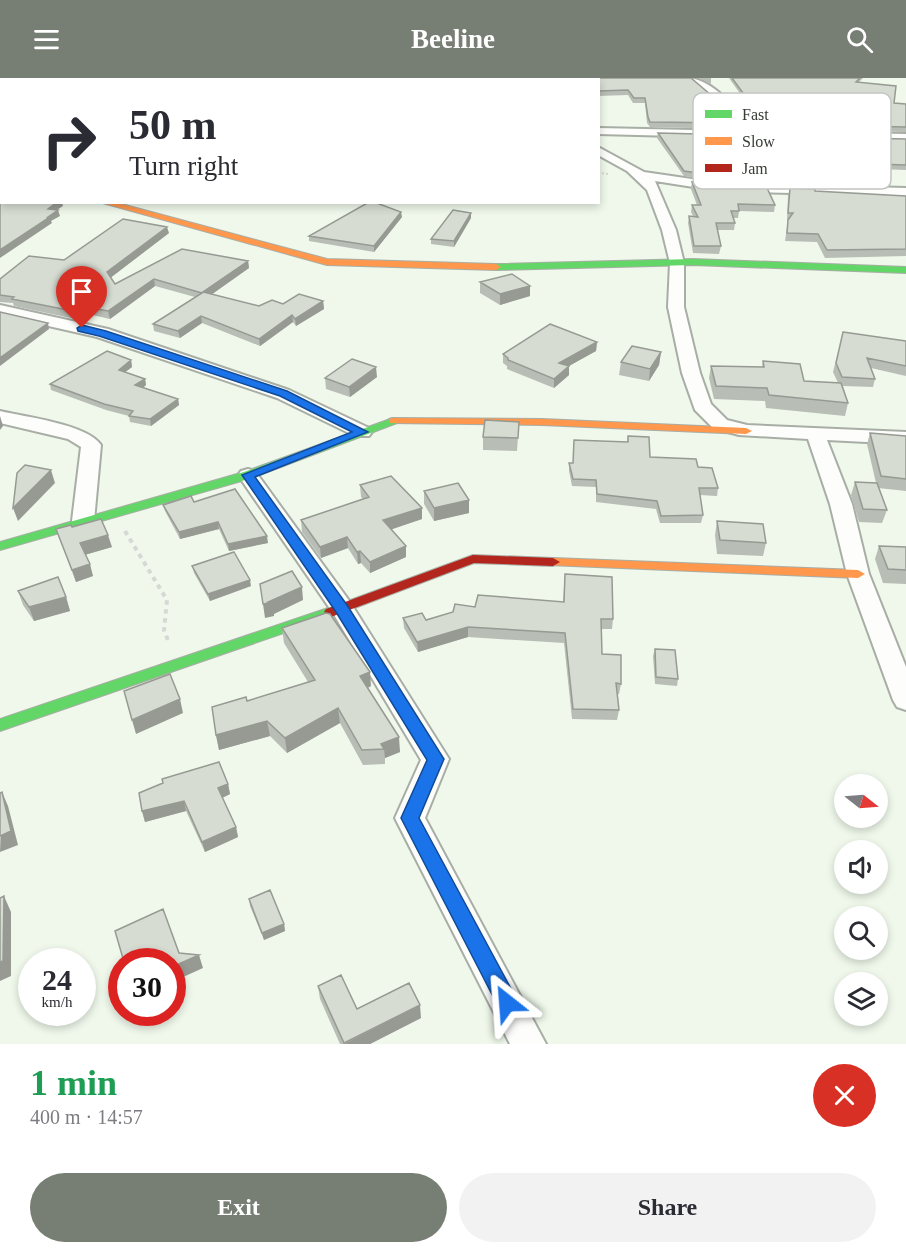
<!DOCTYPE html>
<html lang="en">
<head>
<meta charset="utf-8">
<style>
	:root { --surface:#fff; --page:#f2f2f3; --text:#2b2b33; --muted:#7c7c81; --accent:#777e74 }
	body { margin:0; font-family:Georgia,serif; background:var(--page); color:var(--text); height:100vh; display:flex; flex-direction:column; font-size:22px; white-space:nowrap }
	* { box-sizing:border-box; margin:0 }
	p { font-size:20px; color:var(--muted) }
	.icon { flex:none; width:33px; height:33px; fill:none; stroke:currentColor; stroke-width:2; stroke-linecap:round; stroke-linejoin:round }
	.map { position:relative; height:966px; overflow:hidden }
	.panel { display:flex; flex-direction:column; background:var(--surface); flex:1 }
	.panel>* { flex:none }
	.guide { position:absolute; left:0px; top:0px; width:600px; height:126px; box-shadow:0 3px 9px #0003; background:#fff; color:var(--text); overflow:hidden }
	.needle { width:39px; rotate:107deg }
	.tools { position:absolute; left:834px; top:696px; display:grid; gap:12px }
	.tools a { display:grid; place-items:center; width:54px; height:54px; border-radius:50%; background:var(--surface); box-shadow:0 3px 9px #0003; font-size:30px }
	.speed { position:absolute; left:18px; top:870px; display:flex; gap:12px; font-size:30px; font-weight:700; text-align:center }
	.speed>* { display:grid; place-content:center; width:78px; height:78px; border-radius:50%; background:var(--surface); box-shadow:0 3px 9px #0003; line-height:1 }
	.speed small { font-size:15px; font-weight:400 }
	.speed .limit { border:9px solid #d22; background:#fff; color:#111 }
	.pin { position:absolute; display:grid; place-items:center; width:51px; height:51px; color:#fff; margin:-62px -26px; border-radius:50% 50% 50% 0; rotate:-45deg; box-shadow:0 0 6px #0007 }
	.pin .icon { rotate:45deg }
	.me { position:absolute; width:66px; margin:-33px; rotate:332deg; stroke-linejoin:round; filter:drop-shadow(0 0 4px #0008) }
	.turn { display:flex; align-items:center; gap:21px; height:126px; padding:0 30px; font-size:27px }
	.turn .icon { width:78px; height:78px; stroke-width:2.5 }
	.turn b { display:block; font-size:42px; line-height:51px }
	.round { display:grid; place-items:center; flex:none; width:63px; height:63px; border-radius:32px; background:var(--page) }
	.overview { display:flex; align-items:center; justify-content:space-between; height:102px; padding:0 30px }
	h1 { font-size:36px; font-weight:700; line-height:45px; color:#1e9e55 }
	.button { display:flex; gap:12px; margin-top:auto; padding:12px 30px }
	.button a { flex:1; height:69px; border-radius:36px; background:var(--accent); color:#fff; font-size:24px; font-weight:700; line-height:69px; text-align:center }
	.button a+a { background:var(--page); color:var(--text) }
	header { display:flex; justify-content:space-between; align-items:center; height:78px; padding:0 30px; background:var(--accent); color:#fff; font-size:27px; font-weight:700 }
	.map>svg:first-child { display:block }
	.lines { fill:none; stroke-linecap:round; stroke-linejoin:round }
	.street-casing { stroke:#a8aea5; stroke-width:4 }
	.fast-casing { stroke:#a8aea5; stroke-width:2 }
	.slow-casing { stroke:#a8aea5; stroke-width:2 }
	.jam-casing { stroke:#a8aea5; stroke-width:2 }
	.path-far1 { stroke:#d6d8d4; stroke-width:2; stroke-dasharray:2 2; stroke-linecap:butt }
	.path { stroke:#d6d8d4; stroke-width:4; stroke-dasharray:4.5 4.5; stroke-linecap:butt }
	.street { fill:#fdfefc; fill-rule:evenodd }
	.fast { fill:#63d668; fill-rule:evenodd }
	.slow { fill:#ff974d; fill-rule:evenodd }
	.jam { fill:#b3261e; fill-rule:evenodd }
	.wall { fill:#b8bdb5 }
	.shaded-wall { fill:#969a93 }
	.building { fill:#d6dcd2; stroke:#969a93; stroke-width:1.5 }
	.route { fill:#1a73e8; stroke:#114b97; stroke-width:1.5 }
	.key { fill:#fff; stroke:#c3c5c2; stroke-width:1.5 }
	.key-label { font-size:16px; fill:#373d34 }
</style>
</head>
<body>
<header><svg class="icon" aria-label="menu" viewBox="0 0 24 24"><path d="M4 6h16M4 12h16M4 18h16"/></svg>Beeline<svg class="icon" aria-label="search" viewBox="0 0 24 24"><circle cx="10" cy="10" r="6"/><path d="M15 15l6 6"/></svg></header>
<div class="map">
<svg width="906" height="966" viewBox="0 0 906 966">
	<rect width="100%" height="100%" fill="#eff8eb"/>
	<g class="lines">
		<defs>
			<path id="street" d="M688,0C710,0 742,33 751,53L906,56V64L598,56V50L740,53L726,33Z
				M0,41H2L0,50Z
				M598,69L644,94L719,105L906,110V118L719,113L655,103L676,152L684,185V229L700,295L711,326L727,342L747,347L906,354V366L827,362L852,426L869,496L906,589V632L897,629L893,622L847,496L830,426L808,361L739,357L713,350L695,332L682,295L668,229L670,185L662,152L647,112L627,93L598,77Z
				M0,78L2,79V88L0,87Z
				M0,227L108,251L289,312L369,350L372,354L369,358H355L277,320L97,259L0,237Z
				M0,333C25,339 87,346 101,367L94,443L91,448L83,450L75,448L72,443L81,369L68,361L0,345Z
				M248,391L255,393L350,524L449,681L425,740L546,966H510L395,740L421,682L333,535L238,397L241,393Z"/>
			<path id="fast" d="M693,181L906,189V195L693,187L496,192L491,189L496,186Z
				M393,340L397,341V345L252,400L0,472V464L244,394Z
				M331,529L338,534L336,537L0,653V641Z"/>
			<path id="slow" d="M99,124H114L327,181L496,186L501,189L496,192L327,187Z
				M393,340L542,341L746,350L752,353L746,356L542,347L389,345V341Z
				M553,480L858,492L865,496L858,500L548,487L546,484Z"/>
			<path id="jam" d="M473,477L553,480L560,484L553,488L474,485L336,537L331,539L324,534L326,531Z"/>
		</defs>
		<use href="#street" class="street-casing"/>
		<use href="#fast" class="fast-casing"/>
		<use href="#slow" class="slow-casing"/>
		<use href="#jam" class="jam-casing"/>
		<path class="path-far1" d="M598,95L609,96"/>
		<path class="path" d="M125,453L167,522L164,552L169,565"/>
		<use href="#street" class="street"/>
		<use href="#fast" class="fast"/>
		<use href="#slow" class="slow"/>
		<use href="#jam" class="jam"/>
	</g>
	<path class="wall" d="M0,0H17V2H2V3H0Z
		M18,0H691L734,45L733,51L650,49L647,45L645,25H633L628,17L598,18V2H19Z
		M699,0H711V6Z
		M729,0H863L859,4L894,25L906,26V54L765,51Z
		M658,55L760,99L759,104L719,103L684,98L657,60Z
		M774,58L906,61V92L815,89L814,105H789L788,67L776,68L773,63Z
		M692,104L775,127L774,134L739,133L738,140H733L735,145L734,152H717L721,168L719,176L693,175L688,145L689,138H693L691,134L692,127H697L691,111Z
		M790,110L815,113L906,118V178L825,180L817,164L785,163L788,143L787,142L788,117Z
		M402,139L374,174L309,163V158Z
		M471,140L454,169L431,166V161Z
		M169,155L111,199L115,206L248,183L249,190L211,216L259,228L323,223L324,231L296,248L293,244L260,268L202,245L180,260L154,253L153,246L195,219L155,208L110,241L88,236L80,242L14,228L13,225L0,224V201L64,182Z
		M480,204L530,218L500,227L480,215Z
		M843,254L906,263V298L871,290L875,301L873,309L843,308L848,325L845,338L766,330L765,323L714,321L709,300L711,288L762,289L763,283L804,303L838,305L833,294Z
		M597,264L596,273L569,288V297L554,310L507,291V288L503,285V276Z
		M661,274L659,287L649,303L619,297L621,284Z
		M131,282L132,289L125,294L145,301L146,307L143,310L178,321L179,327L151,348L130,344L129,338L106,332L51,312L50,306Z
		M377,299L350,319L326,311L325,300Z
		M519,344L517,373L483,372V359Z
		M870,355L906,358V413L878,410L887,432L882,445L859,444L851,417L855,404L876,405L867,366Z
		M628,358L650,379L698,389L718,410L717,418L700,417L703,437L701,445H660L656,431L596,424V409L572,408L569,393V385H573L574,362L627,364Z
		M360,407L422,430V441L391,451L406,479L370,495L361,485L358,486L348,470L321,480L302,454L301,442L363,421L361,419Z
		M424,413L469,435L434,443L424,426Z
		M194,424L268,465L229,473L219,451L180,461L165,433L163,427Z
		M717,443L766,465L763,478L717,476L715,457Z
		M72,449L112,469L85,477L93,498L76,504L56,451Z
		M879,468L906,469V506L883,505L875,481Z
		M192,488L251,508L210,523L194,495Z
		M565,496L613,541L612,551H602V576L621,606L619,616H617L619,632L617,642L572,641L564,565L468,559L418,574L404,550L403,540L426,542L475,529L563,524Z
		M18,513L66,519L70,533L34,543L23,527Z
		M282,550L371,608L368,610L400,674L385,680V686L363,687L340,645L287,675L270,658L219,672L216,657L247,623L308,604L284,565Z
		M655,571L678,601L677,608L655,606L653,578Z
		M228,706L230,716L222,720L236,749L238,759L205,774L186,733L145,744L142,733Z
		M249,821L284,846L285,853L264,862L250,828Z
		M318,908L357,931L421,940L370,966H340L320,921Z"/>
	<path class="shaded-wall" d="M76,0H87L84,2H73Z
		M57,124H62L63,128L49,137L48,131Z
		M58,132L60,138L51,143L52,145L0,180V172Z
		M401,134L402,139L374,174V168Z
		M471,135V140L454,169V163Z
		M167,149L169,155L109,201L107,194Z
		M248,183L249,190L204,222L203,214Z
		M154,201L155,208L110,241L108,233Z
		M530,208V218L500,227V216Z
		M323,223L324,231L296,248L295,241Z
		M87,229L88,236L80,242L78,234Z
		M292,237L293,244L260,268L259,261Z
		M201,238L202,245L180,260L178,253Z
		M48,245L49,251L0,288V280Z
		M597,264L596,273L558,294L559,285Z
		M661,274L659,287L649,303L650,291Z
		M131,282L132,289L120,298L119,292Z
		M569,288V297L554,310V301Z
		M376,289L377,299L350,319L349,309Z
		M145,301L146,307L137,314L135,307Z
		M178,321L179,327L151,348L150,341Z
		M0,338L3,348L0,352Z
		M51,392L55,405L18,443L13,430Z
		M469,422V435L434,443V430Z
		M422,430V441L384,454L383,442Z
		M218,444L219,451L180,461L179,454Z
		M108,457L112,469L84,477L80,465Z
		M267,458L268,465L229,473L228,466Z
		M347,459L348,470L321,480L320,469Z
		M406,468V479L370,495V484Z
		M360,473L361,485L358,486L357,474Z
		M90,486L93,498L76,504L72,492Z
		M250,502L251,508L210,523L208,516Z
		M302,509L303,522L274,536V538L265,540L263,526Z
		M66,519L70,533L34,543L29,529Z
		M468,549V559L418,574L417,564Z
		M370,594L371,608L361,613L360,598Z
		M180,621L183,635L136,656L132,642Z
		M338,630L340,645L287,675L285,660Z
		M267,643L270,658L219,672L216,657Z
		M399,659L400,674L385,680L384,671L381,666Z
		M228,706L230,716L220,721L218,710Z
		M2,714L8,728L18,767L0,774Z
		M184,723L186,733L145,744L142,733Z
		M236,749L238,759L205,774L202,764Z
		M4,818L11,834V898L0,903V884Z
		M284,846L285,853L264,862L262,855Z
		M199,877L203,890L172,904V889Z
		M420,927L421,940L370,966H344Z"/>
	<path class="building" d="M37,0H76L73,2H41L43,0Z
		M85,0H691L725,29L734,45L650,44L648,39L645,20H634L628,12L598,13V2H83Z
		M732,0H860L856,4L896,8L894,25L906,26V49L766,46Z
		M658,55L739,57L760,99L720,98L684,93Z
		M774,58L906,61V87L815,84V100H790L789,63H777Z
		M0,87H2V124H57L48,131L58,132L48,139H50L0,172Z
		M692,104L720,108L767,110L775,127L738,126L739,133H731L735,145H716L721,168H694L689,138L698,139L692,127H701Z
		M790,110L815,111V113L906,118V171L827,172L818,156L787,155L788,142L793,135H788Z
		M369,124H374L401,134L374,168L309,158Z
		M453,132L471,135L454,163L431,161Z
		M123,141L167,149L107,194L115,206L182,171L248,183L203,214L259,228L272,222L283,226L299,216L323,223L295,241L292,237L259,261L201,238L178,253L153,246L202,215L154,201L108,233L87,229L78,234L12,221L14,219L0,217V201L29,178L64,182Z
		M512,196L530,208L500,216L480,204Z
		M0,234L48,245L0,280Z
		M550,246L597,264L559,285L569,288L554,301L508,282V280L503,276Z
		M843,254L906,263V288L867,280L875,301L842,299L836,285Z
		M632,268L661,274L650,291L621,284Z
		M107,273L131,282L119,292L145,301L135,307L178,321L150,341L129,338L133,333L104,326L50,306Z
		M352,281L376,289L349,309L325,300Z
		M763,283L800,286L804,303L841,305L848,325L769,317L767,310L716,308L711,288L764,289Z
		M485,342L519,344L518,360L483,359Z
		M870,355L906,358V401L881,398Z
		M628,358L649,359L650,379L696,381L698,389L712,390L718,410H699L703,437L661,438L657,423L597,416L596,402L573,401L569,385H573L574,362L628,364Z
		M25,387L51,392L13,430L17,395Z
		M391,398L422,430L383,442L406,468L370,484L360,473L357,474L347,459L320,469L301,442L369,419L360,407Z
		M855,404L877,405L887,432L863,431Z
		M458,405L469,422L434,430L424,413Z
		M235,411L267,458L228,466L218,444L179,454L163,427L191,418L194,424Z
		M101,441L108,457L80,465L90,486L72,492L56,451L71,447L72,449Z
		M717,443L763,446L766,465L720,462Z
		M879,468L906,469V492L888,491Z
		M234,474L250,502L208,516L192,488Z
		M292,493L302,509L268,524L272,525L263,526L260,506Z
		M565,496L612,499L613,541H601L602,576L621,577V606L616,605L619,632L573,631L565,555L468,549L417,564L403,540L422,535L426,542L453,534L455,526L475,529L478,517L564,524Z
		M58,499L66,519L29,529L18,513Z
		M326,535L330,536L370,594L360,598L399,659L381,666L384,671L362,672L338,630L285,660L267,643L216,657L212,629L246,619L247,623L315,602L282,550Z
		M655,571L675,572L678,601L656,599Z
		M170,596L180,621L132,642L124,613Z
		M219,684L228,706L218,710L236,749L202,764L184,723L142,733L139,715L163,705L162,701Z
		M2,714L11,753L0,758V715Z
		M270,812L284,846L262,855L249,821Z
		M4,818L3,883L0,884V820Z
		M163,831L179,875L199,877L172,889V884H124L115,853Z
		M341,897L357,931L409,905L420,927L344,965L318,908Z"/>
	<path class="route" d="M82,247L106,253L287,313L368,354L255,399L347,527L444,681L419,740L515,918L518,925L515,932L507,935L500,932L401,740L427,682L336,534L242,397L352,354L280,318L99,258L78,253L77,250Z"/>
	<rect x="693" y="15" width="198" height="96" rx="9" class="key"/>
	<rect x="705" y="32" width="27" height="8" fill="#63d668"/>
	<rect x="705" y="59" width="27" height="8" fill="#ff974d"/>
	<rect x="705" y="86" width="27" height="8" fill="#b3261e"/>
	<g class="key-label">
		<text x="742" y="42">Fast</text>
		<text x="742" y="69">Slow</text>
		<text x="742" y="96">Jam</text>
	</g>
</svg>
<div class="tools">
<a><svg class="needle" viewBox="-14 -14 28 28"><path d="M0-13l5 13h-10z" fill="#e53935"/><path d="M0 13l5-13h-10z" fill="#7c7c81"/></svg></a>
<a><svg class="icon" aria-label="sound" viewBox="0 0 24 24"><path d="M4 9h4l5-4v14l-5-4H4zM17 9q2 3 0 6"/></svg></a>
<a><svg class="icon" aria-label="search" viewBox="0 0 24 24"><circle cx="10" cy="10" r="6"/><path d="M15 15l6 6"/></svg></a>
<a><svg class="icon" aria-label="layers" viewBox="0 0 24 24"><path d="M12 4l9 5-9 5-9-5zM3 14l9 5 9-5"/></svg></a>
</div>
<div class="speed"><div>24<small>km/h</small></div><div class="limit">30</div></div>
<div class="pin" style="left:82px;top:250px;background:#d93025"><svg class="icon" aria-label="arrive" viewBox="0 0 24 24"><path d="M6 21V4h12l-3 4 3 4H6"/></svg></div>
<svg class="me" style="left:507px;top:925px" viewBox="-20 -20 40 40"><path d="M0-17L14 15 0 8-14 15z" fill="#1a73e8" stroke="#fff" stroke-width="4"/></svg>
<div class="guide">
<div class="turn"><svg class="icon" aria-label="right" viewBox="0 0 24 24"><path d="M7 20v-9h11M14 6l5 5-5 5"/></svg><div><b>50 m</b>Turn right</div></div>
</div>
</div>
<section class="panel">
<div class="overview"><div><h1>1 min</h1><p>400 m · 14:57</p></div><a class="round" style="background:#d93025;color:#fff"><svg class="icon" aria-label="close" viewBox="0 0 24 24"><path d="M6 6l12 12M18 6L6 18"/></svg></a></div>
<div class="button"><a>Exit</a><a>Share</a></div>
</section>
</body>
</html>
